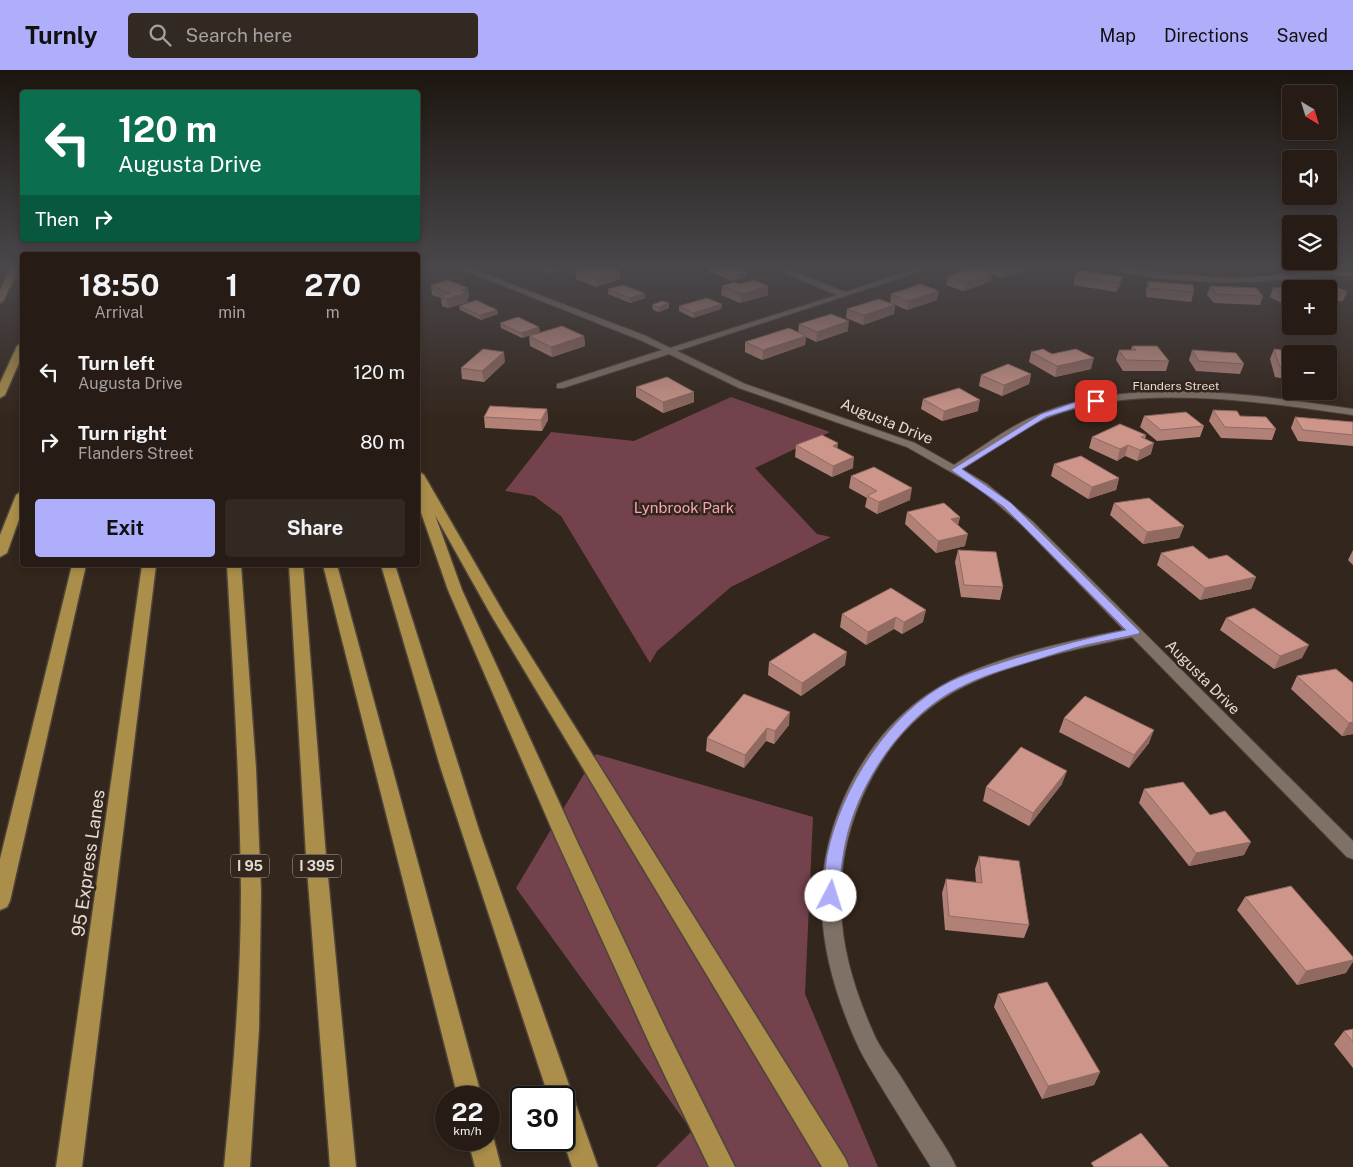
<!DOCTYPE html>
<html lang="en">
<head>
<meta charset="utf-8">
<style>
	:root { --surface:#261c15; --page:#322922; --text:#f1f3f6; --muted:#a4a1a0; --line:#423a34; --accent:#afaefa }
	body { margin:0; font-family:"Public Sans",sans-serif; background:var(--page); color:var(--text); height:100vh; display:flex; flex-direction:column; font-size:19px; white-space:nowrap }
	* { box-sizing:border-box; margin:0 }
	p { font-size:16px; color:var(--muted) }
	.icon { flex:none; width:28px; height:28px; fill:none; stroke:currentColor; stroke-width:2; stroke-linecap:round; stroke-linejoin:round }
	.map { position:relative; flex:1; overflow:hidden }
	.panel { position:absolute; left:20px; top:182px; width:400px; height:315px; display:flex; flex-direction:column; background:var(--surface); border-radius:5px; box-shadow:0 2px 8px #0003,0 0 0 1px var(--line) }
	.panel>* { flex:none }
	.top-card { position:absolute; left:20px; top:20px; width:400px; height:152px; border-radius:5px; box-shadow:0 2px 8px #0003,0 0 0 1px var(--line); background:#0b6e4f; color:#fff; overflow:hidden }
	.needle { width:32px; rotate:142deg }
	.tools { position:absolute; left:1282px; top:15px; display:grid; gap:10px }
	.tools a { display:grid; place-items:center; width:55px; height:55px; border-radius:5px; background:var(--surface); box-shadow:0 2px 8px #0003,0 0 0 1px var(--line); font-size:25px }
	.speed { position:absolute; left:435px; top:1016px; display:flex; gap:10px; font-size:25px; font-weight:700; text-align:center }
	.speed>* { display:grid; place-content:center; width:65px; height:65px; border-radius:50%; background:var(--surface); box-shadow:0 2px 8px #0003,0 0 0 1px var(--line); line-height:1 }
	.speed small { font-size:12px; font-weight:400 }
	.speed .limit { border:2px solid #111; border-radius:8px; background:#fff; color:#111 }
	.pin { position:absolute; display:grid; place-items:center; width:42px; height:42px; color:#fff; margin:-21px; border-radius:10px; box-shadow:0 2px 8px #0006 }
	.me { position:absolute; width:55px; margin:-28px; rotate:5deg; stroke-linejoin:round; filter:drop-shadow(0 0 4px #0008) }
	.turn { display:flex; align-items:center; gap:18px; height:105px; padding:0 15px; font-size:22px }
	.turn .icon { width:65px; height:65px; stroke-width:2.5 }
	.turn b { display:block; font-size:35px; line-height:42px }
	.then { display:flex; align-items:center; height:48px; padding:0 15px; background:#0003; gap:10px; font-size:19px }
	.eta { display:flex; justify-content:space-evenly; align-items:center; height:85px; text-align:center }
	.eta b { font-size:30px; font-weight:700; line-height:35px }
	.primary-button { display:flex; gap:10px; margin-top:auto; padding:10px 15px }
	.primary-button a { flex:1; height:58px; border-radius:5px; background:var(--accent); color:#111; font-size:20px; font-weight:700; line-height:58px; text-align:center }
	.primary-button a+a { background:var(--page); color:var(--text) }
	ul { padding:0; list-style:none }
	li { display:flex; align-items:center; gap:15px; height:70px; padding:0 15px }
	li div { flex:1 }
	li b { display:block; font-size:19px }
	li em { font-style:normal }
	header { display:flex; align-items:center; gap:30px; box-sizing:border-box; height:70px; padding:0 25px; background:var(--accent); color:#111 }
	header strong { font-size:24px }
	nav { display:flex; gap:28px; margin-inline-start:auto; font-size:18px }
	.search { width:350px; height:45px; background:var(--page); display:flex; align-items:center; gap:12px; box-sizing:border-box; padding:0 18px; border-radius:5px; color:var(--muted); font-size:19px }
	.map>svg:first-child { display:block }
	.green { fill:#73424d }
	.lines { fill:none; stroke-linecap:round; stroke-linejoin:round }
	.minor-casing { stroke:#4e443c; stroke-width:2 }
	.motorway-casing { stroke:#4e443c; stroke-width:3 }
	.minor { fill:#807166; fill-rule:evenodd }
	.motorway { fill:#aa8e49; fill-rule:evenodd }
	.wall { fill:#b18177 }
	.shaded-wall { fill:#906961 }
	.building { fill:#ce968a; stroke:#906961 }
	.route { fill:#afaefa; stroke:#7271a2 }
	.labels { text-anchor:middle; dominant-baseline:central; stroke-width:5; stroke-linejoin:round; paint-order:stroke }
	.far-street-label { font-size:12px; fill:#e3dbd4; stroke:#33261c }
	.shield { fill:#33261c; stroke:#aea59d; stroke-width:1 }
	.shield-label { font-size:14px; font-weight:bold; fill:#e3dbd4 }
	.street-label { font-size:15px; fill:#e3dbd4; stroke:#33261c }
	.park-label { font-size:15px; fill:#f6a3b5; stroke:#33261c }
	.near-street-label { font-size:18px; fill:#e3dbd4; stroke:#33261c }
</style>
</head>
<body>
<header>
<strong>Turnly</strong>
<div class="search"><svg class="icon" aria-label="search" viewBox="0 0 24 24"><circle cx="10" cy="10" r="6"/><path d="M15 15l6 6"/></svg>Search here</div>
<nav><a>Map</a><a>Directions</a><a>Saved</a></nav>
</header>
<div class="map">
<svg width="1353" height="1097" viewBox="0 0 1353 1097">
	<rect width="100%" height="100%" fill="#33261c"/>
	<path class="green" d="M731,327L830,362L755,398L817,464L831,467L731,517L657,581L650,593L561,446L534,426L505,421L551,362L634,371Z
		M596,684L813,747L805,924L878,1097H656L692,1061L516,818Z"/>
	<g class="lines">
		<defs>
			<path id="minor" d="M456,197H467L646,266L670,278L837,225L771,197H782L845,222L922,197H934L677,281L745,314L915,373L954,395C983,377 1010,355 1042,343C1132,306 1259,325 1353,339V345C1263,332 1136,312 1049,347C1018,360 991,381 962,399L987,414L1032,451L1353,771V789L1347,787L1132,567C1075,579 1002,594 952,623C879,665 837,756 841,838C842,880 856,924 873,962C879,977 890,990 899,1004C910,1021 921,1040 933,1058C941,1071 950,1083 956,1097H931C915,1072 900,1047 885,1023C874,1004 862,987 854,967C837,928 823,882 822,839C818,755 866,658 941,616C990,588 1068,571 1124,560L1024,457L979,418L907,377L739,318L669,284L563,318H557V314L662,280L640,270Z
				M1095,197C1140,197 1185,207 1231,208C1272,208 1312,199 1353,202V206L1328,205L1250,212H1212L1155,208Z"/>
			<path id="motorway" d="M11,197H19L4,230L0,233V220Z
				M22,273V286L5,325L0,328V313L17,276Z
				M418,401L424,405L505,545L845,1088L849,1097H822L491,545L435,445L462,520L576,769L667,961L735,1097H709L651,977L556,769L448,520L418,434V420L420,419L418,415Z
				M22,421V441L7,483L0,487V465L16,425Z
				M72,495H86L10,831L7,837L0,840V789Z
				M142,495H156L82,1097H56Z
				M227,495H241L256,698L261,821L259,959L250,1097H224C233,1005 241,913 241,821C240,712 233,603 227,495Z
				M289,495H303L326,786L356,1097H330L306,786Z
				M323,495H337L482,1028H458Z
				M381,495H395L480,763L598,1097H572L563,1070L564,1028H549L440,696Z
				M489,1061L494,1070L501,1097H475L468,1070H489Z"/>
		</defs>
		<use href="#minor" class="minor-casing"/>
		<use href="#motorway" class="motorway-casing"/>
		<use href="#minor" class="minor"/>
		<use href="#motorway" class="motorway"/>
	</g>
	<path class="wall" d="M538,197H568L551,203Z
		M985,197H1028V199L1002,208L992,204L990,212L963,221L946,215L948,206L985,200Z
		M710,198L747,202V207L732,211L710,202Z
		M575,200H619L620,209L596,217L576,209Z
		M1075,206L1123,207L1120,216L1116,222L1073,215Z
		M1148,211L1194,222L1191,232L1146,227V220Z
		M739,214L768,216V225L740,233L721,225L722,216Z
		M1331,214L1347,222L1343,231L1329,232V219H1291V235H1285L1270,227L1273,218Z
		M431,215L468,218L469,228H467L468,232L448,238L442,236L441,228L432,225Z
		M1210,216L1263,226L1260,235L1214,233L1207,225Z
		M608,219L644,223L645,228L630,233L608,224Z
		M939,221L937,230L907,240L895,235L894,244L863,255L846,248L847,239L890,233L891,224Z
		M722,234L721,239L693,248L679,241V236Z
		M652,235L669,238L659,242L653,240Z
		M459,236L497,240L498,244L481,250L460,240Z
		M500,253L540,262L522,268L501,258Z
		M799,254L848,261L816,272L806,267L805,275L762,290L745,282V272L798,262Z
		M529,266H584L585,276L552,287L530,276Z
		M1132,276L1169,291L1166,301H1123L1116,290L1119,280H1131Z
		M1274,279L1307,283L1308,281L1327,283L1291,284V310L1275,307L1270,289Z
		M1192,280L1244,294L1240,304L1196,301L1189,290Z
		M1031,282L1052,284L1091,299L1055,307L1029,292Z
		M1329,287L1336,304L1331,315L1329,314Z
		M505,292L484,312L462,309L461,298Z
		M1031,304L1029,314L1002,326L979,316L981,305Z
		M636,317L694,332L663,343L636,327Z
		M923,329L978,341L942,351L921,339Z
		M547,339L548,350L542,361L485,358L484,347Z
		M1213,340L1240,346L1276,359L1272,370L1221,368L1209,351Z
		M1144,346L1204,356L1200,367L1157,371L1140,357Z
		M1295,347L1353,352V376L1298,371L1291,358Z
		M1146,365L1145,369L1151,384L1137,391L1125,386L1117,391L1089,378L1092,367Z
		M796,375L853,398L832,407L795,387Z
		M1054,394L1119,408L1116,420L1088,429L1051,406Z
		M851,406L910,430L877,444L865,437L867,428L849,418Z
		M1114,433L1184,456L1179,468L1143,474L1110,445Z
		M907,442L960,447L958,455L965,476L936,483L905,454Z
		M958,480L1003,517L1000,530L961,527L955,492Z
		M1353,480V495L1348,490Z
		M1161,483L1209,489L1256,507L1251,519L1200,530L1157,495Z
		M891,518L923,552L902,564L894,559L866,575L840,557L842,544Z
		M1226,548L1302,588L1274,599L1220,560Z
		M769,592L845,595L801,626L768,605Z
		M1336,599L1353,664L1342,666L1291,619L1297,606Z
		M744,624L789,655L774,674L766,671L744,698L706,681L707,668Z
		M1064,648L1149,673L1129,698L1059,662Z
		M1062,714L1029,756L983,731L986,717Z
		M1144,719L1244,785L1189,796L1139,733Z
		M979,786L1029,855L1024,868L945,860L942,823L946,809L976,813L975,799Z
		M1245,827L1346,903L1297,915L1237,840Z
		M998,924L1100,1002L1094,1015L1042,1029L994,937Z
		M1353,959V998L1334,974L1344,961Z"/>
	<path class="shaded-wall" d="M551,197H568L551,203Z
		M1007,197H1028V199L1002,208L1004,199Z
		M619,200L620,209L596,217V208Z
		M747,202V207L732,211V207Z
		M992,203L990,212L963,221L965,212Z
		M1123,207L1120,216L1116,222L1118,213Z
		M768,216V225L740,233L741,224Z
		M468,218L469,228H467L468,232L448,238L447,229L461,220Z
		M939,221L937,230L907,240L908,231Z
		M644,223L645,228L630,233V228Z
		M669,233V238L659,242V237Z
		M722,234L721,239L693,248V243Z
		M895,235L894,244L863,255L864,245Z
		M497,240L498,244L481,250L480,245Z
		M849,251L848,261L816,272L817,262Z
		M539,257L540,262L522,268L521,263Z
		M584,266L585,276L552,287L551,277Z
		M806,266L805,275L762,290L763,280Z
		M504,282L505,292L484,312L482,301Z
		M1094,288L1091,299L1055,307L1057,296Z
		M1031,304L1029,314L1002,326L1004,315Z
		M694,322V332L663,343V332Z
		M980,330L978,341L942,351L944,341Z
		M547,339L548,350L542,361L541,350Z
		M838,373L837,384L833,376Z
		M1154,373L1151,384L1137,391L1140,380Z
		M1128,375L1125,386L1117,391L1120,379Z
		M854,387L853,398L832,407L833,396Z
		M1119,408L1116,420L1088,429L1092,417Z
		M912,418L910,430L877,444L879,432Z
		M960,447L957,459L951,449Z
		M1184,456L1179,468L1143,474L1147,462Z
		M968,464L965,476L936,483L938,471Z
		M1256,507L1251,519L1200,530L1205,518Z
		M926,540L923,552L902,564L904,552Z
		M896,547L894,559L866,575L868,562Z
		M1309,575L1302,588L1274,599L1280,586Z
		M847,582L845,595L801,626L802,613Z
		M790,642L789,655L774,674L775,661Z
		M1353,652V664L1342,666L1349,653Z
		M767,658L766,671L744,698L745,685Z
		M1154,660L1149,673L1129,698L1134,685Z
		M1067,701L1062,714L1029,756L1033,743Z
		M1251,772L1244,785L1189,796L1196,783Z
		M1353,890V892L1346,903L1297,915L1306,901Z
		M1100,1002L1094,1015L1042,1029L1048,1016Z"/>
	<path class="building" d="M583,197H612L619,200L596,208L575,200Z
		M735,197L747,202L732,207L710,198Z
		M973,197H977L992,203L965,212L948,206Z
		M1080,200L1123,207L1118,213L1075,206Z
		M448,210L468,218L461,220L467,223L447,229L441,226L450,223L431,215Z
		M754,210L768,216L741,224L722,216L735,212L739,214Z
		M1148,211L1193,215L1194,222L1149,218Z
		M921,214L939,221L908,231L891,224Z
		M1331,214L1347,222L1329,223V219H1291V226H1289L1273,218Z
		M623,215L644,223L630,228L608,219Z
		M1210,216L1256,218L1263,226L1217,224Z
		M707,228L722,234L693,243L679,236Z
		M879,229L895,235L864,245L847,239Z
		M476,230L497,240L480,245L459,236Z
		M662,231L669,233L659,237L652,235Z
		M831,244L849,251L817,262L799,254Z
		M518,247L539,257L521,263L500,253Z
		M562,256L584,266L551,277L529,266Z
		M789,258L806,266L763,280L745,272Z
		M1132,276H1157L1169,291L1126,290L1119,280H1136Z
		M483,279L504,282L482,301L461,298Z
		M1043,279L1052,284L1076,279L1094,288L1057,296L1031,282Z
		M1274,279L1309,284L1308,281L1327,283L1328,284H1291V299L1280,297Z
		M1192,280L1236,283L1244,294L1199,291Z
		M1329,287L1336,304L1329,303Z
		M1008,294L1031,304L1004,315L981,305Z
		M667,307L694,322L663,332L636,317Z
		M959,318L980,330L944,341L923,329Z
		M490,336L547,339L541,350L484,347Z
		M1213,340L1237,341L1240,346L1266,347L1276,359L1225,357Z
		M1186,342L1204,356L1161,360L1144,346Z
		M1295,347L1353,352V365L1303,360Z
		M1120,354L1146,365L1141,367L1154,373L1140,380L1128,375L1120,379L1092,367Z
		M822,365L838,373L833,376L854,387L833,396L796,375Z
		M1081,386L1119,408L1092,417L1054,394Z
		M874,397L912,418L879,432L867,426L877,421L851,406Z
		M1149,428L1184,456L1147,462L1114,433Z
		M944,433L960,447L951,449L968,464L938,471L907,442Z
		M1193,476L1209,489L1227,485L1256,507L1205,518L1161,483Z
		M958,480L996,482L1003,517L964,515Z
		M891,518L926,540L904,552L896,547L868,562L842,544Z
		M1254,538L1309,575L1280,586L1226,548Z
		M814,563L847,582L802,613L769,592Z
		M1336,599L1353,613V652L1349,653L1297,606Z
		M744,624L790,642L775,661L767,658L745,685L707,668Z
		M1085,626L1154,660L1134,685L1064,648Z
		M1021,677L1067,701L1033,743L986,717Z
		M1183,712L1210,745L1225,741L1251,772L1196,783L1144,719Z
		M979,786L1019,791L1029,855L949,846L946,809L982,813Z
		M1291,816L1353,887V890L1306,901L1245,827Z
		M1047,912L1100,1002L1048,1016L998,924Z
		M1353,959V972L1344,961Z
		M1141,1063L1169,1097H1094L1091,1093Z"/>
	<linearGradient id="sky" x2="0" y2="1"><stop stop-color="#1c150f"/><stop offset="0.56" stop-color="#4a474b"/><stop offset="1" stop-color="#4a474b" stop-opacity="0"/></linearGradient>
	<rect width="1353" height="351" fill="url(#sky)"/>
	<path class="route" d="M1096,328L1099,329V333L1078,337L1046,347L962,399L1011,433L1140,562L1138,564C1121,568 1104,571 1086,575C1069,579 1052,585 1036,590C1010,598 984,605 961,617C910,641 868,699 851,752C843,776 841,801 838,826L836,831L831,833L825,831L823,826C824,813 825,798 827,785C841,718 889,642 951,611C973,601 997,594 1019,587C1055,577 1090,567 1126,560L1004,437L951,400L1041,344L1073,333Z"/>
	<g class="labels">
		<g class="far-street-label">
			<text x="1176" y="316">Flanders Street</text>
		</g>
		<g class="shield">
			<rect x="231" y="784.5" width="38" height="23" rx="4"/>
			<rect x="293" y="784.5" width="48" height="23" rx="4"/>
		</g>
		<g class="shield-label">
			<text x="250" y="796">I 95</text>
			<text x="317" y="796">I 395</text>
		</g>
		<g class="street-label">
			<text transform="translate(887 351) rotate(22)">Augusta Drive</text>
			<text transform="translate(1203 607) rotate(45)">Augusta Drive</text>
		</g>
		<g class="park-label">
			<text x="684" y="437">Lynbrook Park</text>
		</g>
		<g class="near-street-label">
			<text transform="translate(88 793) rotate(-82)">95 Express Lanes</text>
		</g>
	</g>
</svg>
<div class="tools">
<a><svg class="needle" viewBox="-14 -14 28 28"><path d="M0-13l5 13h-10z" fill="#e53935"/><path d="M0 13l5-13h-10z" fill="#a4a1a0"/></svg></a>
<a><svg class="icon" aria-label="sound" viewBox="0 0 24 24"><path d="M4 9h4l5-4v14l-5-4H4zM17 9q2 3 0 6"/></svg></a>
<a><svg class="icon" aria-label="layers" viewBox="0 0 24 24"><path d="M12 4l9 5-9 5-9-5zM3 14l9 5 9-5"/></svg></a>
<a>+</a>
<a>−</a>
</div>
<div class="speed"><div>22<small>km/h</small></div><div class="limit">30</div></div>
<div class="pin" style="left:1096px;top:331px;background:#d93025"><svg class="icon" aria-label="arrive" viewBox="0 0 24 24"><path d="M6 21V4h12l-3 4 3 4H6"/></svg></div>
<svg class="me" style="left:831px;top:826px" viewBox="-20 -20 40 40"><circle r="19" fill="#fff"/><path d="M0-13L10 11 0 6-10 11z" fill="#afaefa"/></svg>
<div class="top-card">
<div class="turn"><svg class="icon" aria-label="left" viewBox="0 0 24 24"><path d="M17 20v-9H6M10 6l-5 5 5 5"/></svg><div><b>120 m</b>Augusta Drive</div></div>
<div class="then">Then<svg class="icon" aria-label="right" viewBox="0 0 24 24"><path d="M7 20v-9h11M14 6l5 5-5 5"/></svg></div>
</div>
<section class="panel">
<div class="eta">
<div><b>18:50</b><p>Arrival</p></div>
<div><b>1</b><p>min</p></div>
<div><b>270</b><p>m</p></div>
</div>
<ul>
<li><svg class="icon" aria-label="left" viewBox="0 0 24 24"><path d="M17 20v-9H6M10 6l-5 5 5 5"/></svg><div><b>Turn left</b><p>Augusta Drive</p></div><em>120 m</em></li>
<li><svg class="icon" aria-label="right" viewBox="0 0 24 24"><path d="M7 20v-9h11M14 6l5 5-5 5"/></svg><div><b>Turn right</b><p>Flanders Street</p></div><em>80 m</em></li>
</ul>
<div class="primary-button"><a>Exit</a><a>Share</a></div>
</section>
</div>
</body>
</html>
